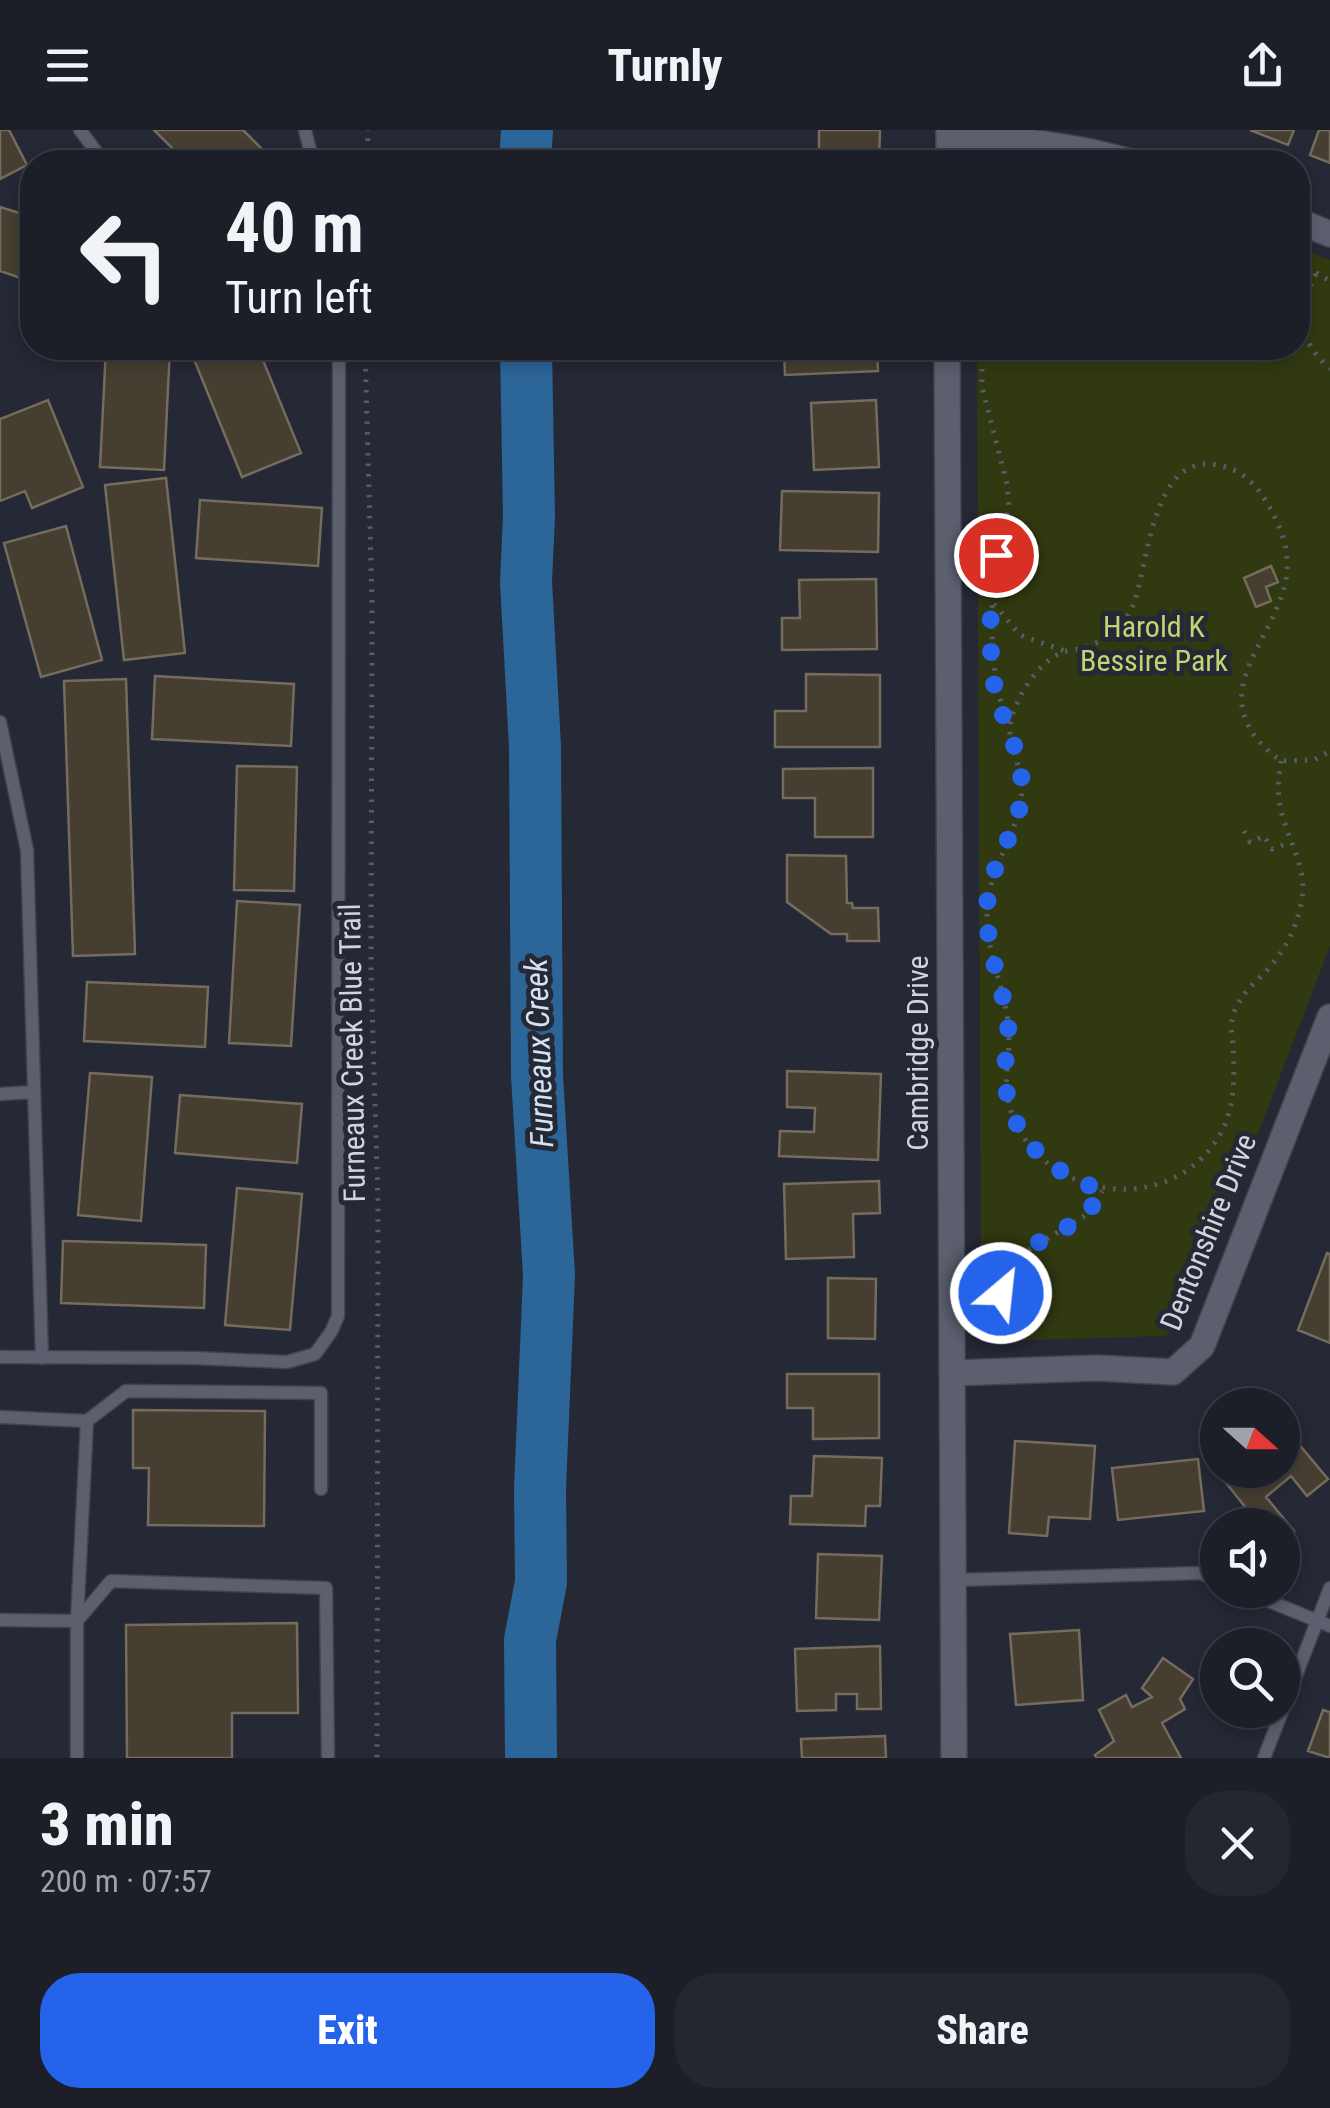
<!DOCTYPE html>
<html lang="en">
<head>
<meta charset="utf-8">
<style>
	:root { --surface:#1c1e28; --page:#252730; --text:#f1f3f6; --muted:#a0a2a8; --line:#3a3c45; --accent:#2563eb }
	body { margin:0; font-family:"Roboto Condensed",sans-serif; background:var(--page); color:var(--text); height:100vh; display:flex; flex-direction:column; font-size:38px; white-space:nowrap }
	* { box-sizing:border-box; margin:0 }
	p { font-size:32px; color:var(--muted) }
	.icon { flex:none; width:55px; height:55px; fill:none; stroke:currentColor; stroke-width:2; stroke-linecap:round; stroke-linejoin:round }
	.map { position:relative; height:1628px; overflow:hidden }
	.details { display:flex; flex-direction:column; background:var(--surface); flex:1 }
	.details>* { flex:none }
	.hud { position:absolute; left:20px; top:20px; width:1290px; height:210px; border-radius:40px; box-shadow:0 5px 15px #0003,0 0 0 2px var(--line); background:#1c1e28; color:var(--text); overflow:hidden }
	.needle { width:65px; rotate:111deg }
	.buttons { position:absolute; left:1200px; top:1258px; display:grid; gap:20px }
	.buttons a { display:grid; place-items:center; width:100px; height:100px; border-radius:50%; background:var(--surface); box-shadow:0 5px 15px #0003,0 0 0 2px var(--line); font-size:50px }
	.pin { position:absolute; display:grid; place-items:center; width:85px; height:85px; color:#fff; margin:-42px; border:5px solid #fff; border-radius:50%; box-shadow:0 2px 10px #0007 }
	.me { position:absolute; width:110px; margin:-55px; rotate:28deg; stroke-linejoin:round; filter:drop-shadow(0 0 8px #0008) }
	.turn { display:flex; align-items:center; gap:35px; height:210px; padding:0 40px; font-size:45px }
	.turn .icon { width:130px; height:130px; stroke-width:2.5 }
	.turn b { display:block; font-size:70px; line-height:85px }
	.round { display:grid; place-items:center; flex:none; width:105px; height:105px; border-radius:40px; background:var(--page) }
	.summary { display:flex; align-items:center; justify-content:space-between; height:170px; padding:0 40px }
	h1 { font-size:60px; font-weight:800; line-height:75px }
	.cta { display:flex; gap:20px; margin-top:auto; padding:20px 40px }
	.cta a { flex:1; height:115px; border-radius:40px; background:var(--accent); color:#fff; font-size:40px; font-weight:800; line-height:115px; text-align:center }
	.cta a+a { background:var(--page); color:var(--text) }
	header { display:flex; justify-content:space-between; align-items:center; height:130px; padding:0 40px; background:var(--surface); font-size:45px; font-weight:800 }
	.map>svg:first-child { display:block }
	.green { fill:#313911 }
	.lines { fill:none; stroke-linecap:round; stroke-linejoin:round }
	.river { stroke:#2c6598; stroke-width:52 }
	.building { fill:#463e31; stroke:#756c5d; stroke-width:2.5 }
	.lane-casing { stroke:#41434e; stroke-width:15 }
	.street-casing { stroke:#41434e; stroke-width:28 }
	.path { stroke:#595c68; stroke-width:5; stroke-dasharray:2.5 8; stroke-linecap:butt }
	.lane { stroke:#5b5f6e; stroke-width:12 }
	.street { stroke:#5b5f6e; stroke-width:25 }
	.route { stroke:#2563eb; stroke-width:18; stroke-dasharray:0 32.4 }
	.labels { text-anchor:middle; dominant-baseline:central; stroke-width:10; stroke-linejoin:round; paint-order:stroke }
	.park-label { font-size:30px; fill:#c0d771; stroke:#252835 }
	.street-label { font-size:30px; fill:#d2d4dd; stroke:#252835 }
	.water-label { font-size:32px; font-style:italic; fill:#d4e3f2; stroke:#252835 }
</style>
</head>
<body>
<header><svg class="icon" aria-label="menu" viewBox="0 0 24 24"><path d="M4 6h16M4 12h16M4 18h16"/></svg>Turnly<svg class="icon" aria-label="share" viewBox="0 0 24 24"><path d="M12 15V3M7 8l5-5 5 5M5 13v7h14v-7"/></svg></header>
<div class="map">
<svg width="1330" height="1628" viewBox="0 0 1330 1628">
	<rect width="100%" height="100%" fill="#252835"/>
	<path class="green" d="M1298,117L1330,130V816L1187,1189L1166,1206L1003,1211L981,1195L977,218H1298Z"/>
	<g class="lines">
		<path class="river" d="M525,32L527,0
			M526,218L529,386L526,451L535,617L537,946L549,1145L540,1359L541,1452L530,1510L531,1628"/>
	</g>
	<path class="building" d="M0,0H9L27,35L0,49Z
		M154,0H243L268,25L261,32H186Z
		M819,0H880L879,32H806V25L819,26Z
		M1250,0H1294L1288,15Z
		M1319,0H1330V33L1310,25Z
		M0,77L32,87V152L0,141Z
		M106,218H170L164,340L100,337Z
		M200,218H258L301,323L242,347L191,222Z
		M784,218H877L878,241L785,245Z
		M48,270L83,357L32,378L25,361L0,371V289Z
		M876,270L879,337L814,340L811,273Z
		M166,348L185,523L124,530L105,355Z
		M782,361L879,363L878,422L780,420Z
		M200,370L322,378L318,436L196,428Z
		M66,396L102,530L41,547L4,413Z
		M1271,436L1278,452L1266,457L1271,471L1256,477L1244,448Z
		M876,449L877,519L782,520V488H800L799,450Z
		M806,544L880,545V617H775V581H806Z
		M155,546L294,554L291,616L152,609Z
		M126,549L135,824L73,826L64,551Z
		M237,636L297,637L294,761L234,760Z
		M873,638V707H815V668H783V639Z
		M787,725L846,726L847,773H852L853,778H878L879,811H847V804H831L787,772Z
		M237,771L300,775L291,916L229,913Z
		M87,852L208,857L205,917L84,911Z
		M787,941L881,944L878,1030L779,1026L780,1001L814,1002L815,978L787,977Z
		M90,943L152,947L141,1091L78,1085Z
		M180,965L302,974L297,1033L175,1023Z
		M879,1051L880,1083L853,1084L854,1127L786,1129L784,1054Z
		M237,1058L302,1064L290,1200L225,1195Z
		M63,1111L206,1115L204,1178L61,1173Z
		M1327,1123L1330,1124V1213L1298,1200Z
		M828,1148L876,1149L875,1209L828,1208Z
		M787,1244H879V1308L813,1309V1278H787Z
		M133,1280L265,1281L264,1396L148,1395L149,1338H133Z
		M1282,1294L1328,1349L1307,1366L1291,1346L1266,1367L1294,1401L1282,1411V1395H1235L1250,1383L1215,1339L1282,1340Z
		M1015,1311L1095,1316L1090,1389L1049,1387L1047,1406L1009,1403Z
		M814,1326L882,1328L880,1376H866L865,1396L790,1394L791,1366H812Z
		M1198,1329L1204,1381L1118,1390L1112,1338Z
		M818,1424L882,1426L879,1490L816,1488Z
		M297,1493L298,1583H232V1628H127L126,1495Z
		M1079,1500L1083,1570L1016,1575L1010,1504Z
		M880,1516L881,1579H857V1564H836V1580L797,1581L795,1519Z
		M1163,1528L1193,1549L1180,1569L1185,1579L1162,1593L1181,1628H1097L1095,1625L1114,1611L1099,1580L1126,1565L1132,1577L1152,1567L1142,1558Z
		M1323,1580L1330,1582V1628L1308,1621Z
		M885,1606L886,1628H802L801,1609Z"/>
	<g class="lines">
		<defs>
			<path id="lane" d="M80,0L104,32
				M305,0L313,32
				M0,592L27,720L42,1228
				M0,964L34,962
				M0,1227L195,1228L287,1232L315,1224L331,1202L338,1186L339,218
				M0,1287L87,1291L126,1261L321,1263V1359
				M954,1450L1200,1443L1218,1450
				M1242,1460L1330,1496
				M0,1490L77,1491L111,1451L326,1458L328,1628
				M77,1628V1491L87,1291
				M1264,1628L1330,1458"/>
			<path id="street" d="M949,5C1011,10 1071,14 1131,32
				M949,32V0
				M1298,91L1330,104
				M947,218L954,1628
				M953,1243L1097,1238L1173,1242L1202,1216L1330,887"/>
		</defs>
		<use href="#lane" class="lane-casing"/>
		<use href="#street" class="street-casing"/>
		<path class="path" d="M367,32L368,0
			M1298,132L1330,151
			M1316,144C1295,183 1297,208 1330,239
			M365,218L372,469L371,841L378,1072L377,1628
			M982,218V257L1007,354L1009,378L996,425L991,492L996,558L1009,595
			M994,474L1020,505L1065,521
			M1281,631C1279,645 1277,660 1280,675C1285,706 1308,737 1302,769C1297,797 1286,819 1267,840C1252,856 1237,867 1232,890C1230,898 1233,908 1233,917C1235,949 1235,983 1216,1011C1166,1086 1046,1070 1013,987C999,952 1013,925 1008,891C1002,845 979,810 990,760C997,725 1022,694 1022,658C1022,636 1005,610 1011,589C1019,563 1038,532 1065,521C1066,521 1081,519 1082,518C1104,513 1126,494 1134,473C1150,428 1153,303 1236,341C1252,349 1263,365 1271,380C1281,398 1289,419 1287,440C1283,508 1191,565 1281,631L1314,630L1330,621
			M1244,701L1250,712L1264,706L1272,719L1291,712
			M983,1207L988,1181L1001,1163V1149L1007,1133L1086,1085L1102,1061"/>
		<use href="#lane" class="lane"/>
		<use href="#street" class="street"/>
	</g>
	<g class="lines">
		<path class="route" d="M996,425C990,464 986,540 1000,577C1009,602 1022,630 1022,658C1022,696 993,728 988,766C983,809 999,845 1007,886C1011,907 1004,926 1005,947C1008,1006 1049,1043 1102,1060C1078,1115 1001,1105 1001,1163"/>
	</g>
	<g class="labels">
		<g class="park-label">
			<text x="1154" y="496">Harold K<tspan x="1154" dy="34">Bessire Park</tspan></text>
		</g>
		<g class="street-label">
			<text transform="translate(352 923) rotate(-91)">Furneaux Creek Blue Trail</text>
			<text transform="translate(917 923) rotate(-90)">Cambridge Drive</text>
			<text transform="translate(1208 1102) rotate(-68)">Dentonshire Drive</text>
		</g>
		<g class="water-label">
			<text transform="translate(539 923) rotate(-92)">Furneaux Creek</text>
		</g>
	</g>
</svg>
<div class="buttons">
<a><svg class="needle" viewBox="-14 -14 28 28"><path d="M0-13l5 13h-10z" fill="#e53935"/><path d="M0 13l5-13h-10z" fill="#a0a2a8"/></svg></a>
<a><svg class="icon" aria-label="sound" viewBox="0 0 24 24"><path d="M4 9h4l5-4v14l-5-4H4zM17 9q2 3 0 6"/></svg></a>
<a><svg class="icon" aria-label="search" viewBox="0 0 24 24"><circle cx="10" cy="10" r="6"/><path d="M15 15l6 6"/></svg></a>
</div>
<div class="pin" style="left:996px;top:425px;background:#d93025"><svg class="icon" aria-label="arrive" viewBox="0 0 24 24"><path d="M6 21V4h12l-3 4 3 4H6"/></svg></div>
<svg class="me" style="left:1001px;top:1163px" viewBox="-20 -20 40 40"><circle r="17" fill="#2563eb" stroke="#fff" stroke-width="3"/><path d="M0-11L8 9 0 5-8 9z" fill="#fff"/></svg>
<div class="hud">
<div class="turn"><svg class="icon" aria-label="left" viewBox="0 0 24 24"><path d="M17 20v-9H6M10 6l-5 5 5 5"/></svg><div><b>40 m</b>Turn left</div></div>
</div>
</div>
<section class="details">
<div class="summary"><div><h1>3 min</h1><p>200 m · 07:57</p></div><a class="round"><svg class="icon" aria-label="close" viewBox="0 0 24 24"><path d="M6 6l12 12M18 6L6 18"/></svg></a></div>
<div class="cta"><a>Exit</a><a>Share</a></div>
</section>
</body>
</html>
